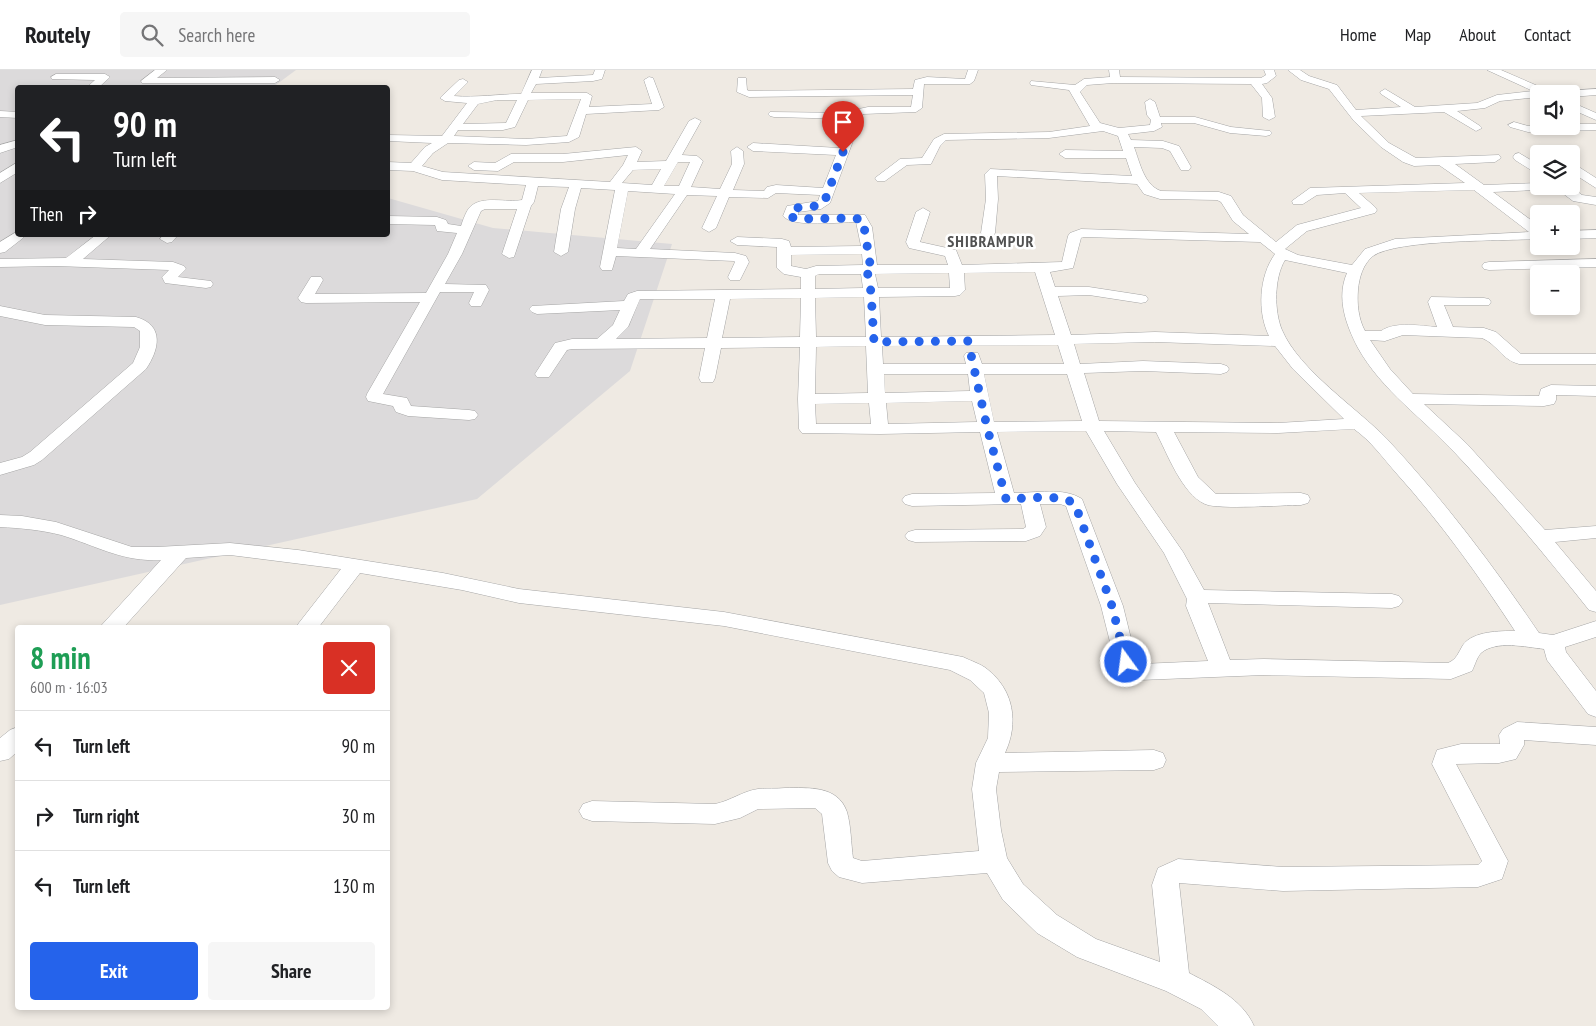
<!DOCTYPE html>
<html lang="en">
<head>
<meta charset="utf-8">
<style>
	:root { --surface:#fff; --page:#f6f6f6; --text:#202124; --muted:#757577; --line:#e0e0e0; --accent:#2563eb }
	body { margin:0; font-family:"PT Sans Narrow",sans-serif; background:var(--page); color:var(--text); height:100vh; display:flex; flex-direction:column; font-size:19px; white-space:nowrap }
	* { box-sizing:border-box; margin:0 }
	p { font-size:16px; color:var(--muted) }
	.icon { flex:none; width:28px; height:28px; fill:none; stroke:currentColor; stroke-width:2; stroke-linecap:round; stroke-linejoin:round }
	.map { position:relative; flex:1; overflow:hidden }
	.panel { position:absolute; left:15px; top:555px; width:375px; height:385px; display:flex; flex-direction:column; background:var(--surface); border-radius:5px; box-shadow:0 2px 8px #0003 }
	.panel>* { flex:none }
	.guide { position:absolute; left:15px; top:15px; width:375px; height:152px; border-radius:5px; box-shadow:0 2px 8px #0003; background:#202124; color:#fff; overflow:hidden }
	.tools { position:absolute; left:1530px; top:15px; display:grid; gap:10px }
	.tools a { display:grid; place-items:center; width:50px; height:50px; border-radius:5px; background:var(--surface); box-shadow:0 2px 8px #0003; font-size:25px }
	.pin { position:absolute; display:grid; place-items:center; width:42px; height:42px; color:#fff; margin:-51px -21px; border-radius:50% 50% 50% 0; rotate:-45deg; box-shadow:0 0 5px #0007 }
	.pin .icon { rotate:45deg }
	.me { position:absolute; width:55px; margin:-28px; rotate:346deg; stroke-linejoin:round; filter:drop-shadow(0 0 4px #0008) }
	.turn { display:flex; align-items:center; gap:18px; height:105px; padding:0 15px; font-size:22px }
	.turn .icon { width:65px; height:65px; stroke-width:2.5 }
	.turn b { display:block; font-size:35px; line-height:42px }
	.then { display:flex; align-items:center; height:48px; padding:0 15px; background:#0003; gap:10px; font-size:19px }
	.round { display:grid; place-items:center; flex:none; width:52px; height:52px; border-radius:5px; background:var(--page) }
	.overview { display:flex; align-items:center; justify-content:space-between; height:85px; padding:0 15px }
	h1 { font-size:30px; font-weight:800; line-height:38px; color:#1e9e55 }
	.cta { display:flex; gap:10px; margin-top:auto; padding:10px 15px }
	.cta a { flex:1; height:58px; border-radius:5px; background:var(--accent); color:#fff; font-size:20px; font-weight:800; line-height:58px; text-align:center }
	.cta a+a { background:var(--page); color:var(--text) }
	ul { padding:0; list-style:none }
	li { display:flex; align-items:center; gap:15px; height:70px; padding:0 15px; border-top:1px solid var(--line) }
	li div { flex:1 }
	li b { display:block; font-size:19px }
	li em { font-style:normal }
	header { display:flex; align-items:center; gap:30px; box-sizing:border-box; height:70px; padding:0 25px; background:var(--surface); border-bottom:1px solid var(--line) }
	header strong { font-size:24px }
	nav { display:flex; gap:28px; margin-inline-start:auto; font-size:18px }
	.search { width:350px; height:45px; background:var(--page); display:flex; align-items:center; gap:12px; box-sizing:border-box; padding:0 18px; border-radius:5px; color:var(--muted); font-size:19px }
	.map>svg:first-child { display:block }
	.residential { fill:#dcdadb }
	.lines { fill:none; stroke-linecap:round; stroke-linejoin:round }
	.minor-casing { stroke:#a5a5a5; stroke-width:1 }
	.minor { fill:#fff; fill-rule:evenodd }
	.route { stroke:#2563eb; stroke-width:9; stroke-dasharray:0 16.2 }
	.labels { text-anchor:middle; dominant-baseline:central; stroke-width:5; stroke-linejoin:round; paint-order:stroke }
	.far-district-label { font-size:16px; font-weight:bold; letter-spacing:1px; fill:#515151; stroke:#fff }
</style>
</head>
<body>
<header>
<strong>Routely</strong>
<div class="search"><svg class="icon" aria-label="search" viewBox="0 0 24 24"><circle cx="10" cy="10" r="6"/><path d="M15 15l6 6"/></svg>Search here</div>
<nav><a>Home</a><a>Map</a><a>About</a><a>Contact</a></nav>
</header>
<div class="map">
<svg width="1596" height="956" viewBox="0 0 1596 956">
	<rect width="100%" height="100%" fill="#efeae3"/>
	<path class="residential" d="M0,0H296L273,17L18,18V165H388V128L493,158L672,174L630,301L477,429L0,535Z"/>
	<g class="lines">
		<defs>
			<path id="minor" d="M155,0H167L157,8L275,7L280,10L275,13H142L141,11Z
				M532,0H542L539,8L593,5L595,0H605L602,9L593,11L536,14L531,23H587L592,26L589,37L652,34L644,10L649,7L653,8L664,37L659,40L586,44L579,67L569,72L526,75L448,73L433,83L422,96L443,102L610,112L623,95L628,85L563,92H514L498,101L474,100L468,96L474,92L495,93L511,84H563L636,77L642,81L637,92L666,91L689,51L695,48L701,51L682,85L697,86L703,91L691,117L720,119L732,94L731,81L737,77L743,81L744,94L733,120L764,121L767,117L776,115L823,118L836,85L753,81L747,77L753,73L839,78L850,49L774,47L770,46L768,44L770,42L852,43L854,40L868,37H911L913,25L749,27L737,22L738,8H746L747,20L749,21L913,19L915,10L927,7L965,9L968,0H978L974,11L970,14H924L922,38L916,42L863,44L830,133L821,139L798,142V145H865L872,157L877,195H948L945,186L909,178L906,172L916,142L923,138L930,142L920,172L956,180L962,195L1062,192L1068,166L1070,163L1081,159L1249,164L1233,151L1221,132L1217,130L1160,129L1144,124L1137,114L997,106L998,129L995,163L993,166H983L981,163L986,129L985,104L990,99L1132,106L1126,88H1065L1059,84L1065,80L1123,81L1118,66L1103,61L1049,68L946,70L940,76L931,94L907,95L885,111H877L875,108L900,89L922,88L934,69L944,64L1049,62L1090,56L1069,20L1031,15L1030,13L1031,11L1075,15L1084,9L1110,7L1109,0H1119L1120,7L1254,8H1261L1266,5L1264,0H1274L1276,6L1267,13L1262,14L1272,28L1275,47L1269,50L1263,47L1262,28L1251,14L1113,13L1087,15L1080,22L1100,53L1119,58L1150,55L1151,50L1147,45L1145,32L1150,29L1155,32L1160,47H1195L1231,57L1270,61L1272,63L1270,65L1266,66L1230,63L1194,53H1161L1162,57L1154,61L1128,64L1131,70L1163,71L1179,76L1191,97L1189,100H1181L1170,81L1162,78L1134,77C1140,93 1144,115 1161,121L1219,122L1231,126L1243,145L1276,172L1297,155L1361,138L1345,123L1317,125L1303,134H1293L1292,131L1310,118L1465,113L1439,95L1414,96L1403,92L1381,77L1354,51L1329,19L1301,10L1288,0H1300L1309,6L1337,15L1356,40L1401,37L1381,24L1380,22L1385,19L1415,37L1477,33L1497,25L1533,21L1487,0H1501L1547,20V24H1539V27L1500,31L1485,38L1457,41L1480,56L1482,58L1476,61L1444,42L1361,46L1389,73L1416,88L1499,85L1501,88L1495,92L1455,94L1484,115L1539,113V116H1570L1582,125L1596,127V135L1573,131L1557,119L1493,122L1539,156V169C1505,171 1397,169 1373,186C1363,194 1359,208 1358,220C1357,233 1358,248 1365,261H1381C1395,251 1421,256 1437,257L1428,232L1431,227L1484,228L1489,229L1491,232L1489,235H1444L1453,257L1484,258L1496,262L1521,284H1596V294H1519C1502,290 1497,274 1482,268L1403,265L1385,271L1370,270L1390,299L1413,324L1539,326L1541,319L1551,315L1596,316V326L1556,325V330L1554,334L1544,336L1424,334L1467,374L1545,460L1596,456V468L1555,472L1596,521V542L1589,540C1546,486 1503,434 1456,384C1424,349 1382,321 1358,278C1346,255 1336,228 1347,203L1285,190C1274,208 1274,241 1282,260C1299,300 1357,338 1387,369C1443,429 1493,495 1539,563L1553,565L1596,551V567L1565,577L1566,582L1596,621V647L1588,644L1547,590L1544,579C1526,577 1496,570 1481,583C1477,587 1475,595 1472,601L1451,609L1264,605L1140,610L1125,606L1115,592L1101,536L1066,436L1060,434H1040L1046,457L1040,466L1026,471L915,472L908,470L905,466L908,462L915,460L1023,459L1026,457L1021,434L912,436L905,434L902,430L905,426L912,424L995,423L980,362L880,364L802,363L799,359L798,329L800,277L721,278L715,308L713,312H701L699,308L705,278L572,279L567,280L549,307H537L535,304L555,273L572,269H597L613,255L620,240L537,244L532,242L529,239L532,236L624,231L628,224L637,221L801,219V207L784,204L777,198V177L737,175L730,171L737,167L782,169L789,171L791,177L861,176L856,152C840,152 793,158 783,146L787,136L818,131L820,125L776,123L768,128L729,127L716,158L709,162L702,158L717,126L687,125L650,179L735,183L746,186L749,192L740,210H730L728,207L735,192L734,191L616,186L612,200H602L600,197L615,120L581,118L575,139L568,182L561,186L554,182L561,139L569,117L538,116L534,132L531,136L514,187L509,188L502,184L517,139H485L481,141L462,184L445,214L486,215L489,220L481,236H471L469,233L474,222H440L383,324L407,328L411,336L469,340L475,341L478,345L475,349L469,350L408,346L396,342L393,336L368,331L366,327L367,324L420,232L306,233L301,232L298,228L311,207H321L323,210L315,224L426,223L448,184L457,163L437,161L435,155L388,154V146L437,147L446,150L448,154L461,156C463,150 466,141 470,137C482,125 507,133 522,130L526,115L442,110L413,101L388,100V92L411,93L425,77L432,73L388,71V65L442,66L467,33L445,31L440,28L459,10L463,9L468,12L454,26C476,28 498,24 521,24ZM581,29L567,66L526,69L454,66L458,60H503L515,57L528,30ZM497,30H517L506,53L463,54L478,34ZM678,92H690L679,116H664ZM661,99L652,115L622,113L633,100ZM1474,120L1529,162L1395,169L1365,179L1352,195L1298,185L1285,179L1307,161L1375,143L1377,140L1375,137L1359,123ZM628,121L675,124L636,179L617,178ZM1083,167L1260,172L1275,184C1259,206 1257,242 1269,266L1155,262L1071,265L1058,226L1089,225L1141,233L1146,232L1148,229L1146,226L1141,225L1089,217H1055L1050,202L1073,198L1081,168ZM862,184L863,195L816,196L806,199L791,196V185ZM1035,202L1055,265L881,267L879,227L955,226L960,225L965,220L964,203ZM949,203L950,218H878L875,204ZM819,204H861L863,218L815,219V206ZM864,227L866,267H816L815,228ZM801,228L800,267L722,268L730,229ZM640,229H715L707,268L616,269L628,257ZM1155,272L1275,276L1293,299L1344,349L1278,353L1099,351L1084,303L1143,301L1221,304L1227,302L1229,299L1227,296L1221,294L1143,291L1080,294L1074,274ZM1058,275L1064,294H982L978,283H966L964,286L966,294H883L882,276ZM866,276L868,323L815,324L816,277ZM884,304H968L970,321L885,323ZM984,304H1067L1082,351L994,352ZM972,331L977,352L888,354L886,333ZM869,333L871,354H816L815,334ZM1354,359C1371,371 1383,388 1397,404C1441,453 1479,506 1515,561C1500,561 1473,561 1463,575C1458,583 1457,589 1448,593L1264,589L1230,590L1208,533L1392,538L1399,536L1403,531L1399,526L1392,524L1204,520L1183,482L1135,413L1104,361L1156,362C1167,383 1182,424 1205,434C1218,440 1283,435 1301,435L1308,433L1310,429L1308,425L1301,423L1216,424L1198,407L1174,362L1278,363ZM1086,361L1117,414L1164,483L1187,529L1186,536L1208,591L1141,594L1136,589L1123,536L1082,429C1064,417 1035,423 1014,423L997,362Z
				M56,4H105L110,7L98,18H86L95,10L52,9L51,7Z
				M1596,19V25L1571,27V24H1559L1564,21Z
				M1571,32L1596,43V50L1571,39Z
				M0,41L18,42V48L0,47Z
				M1514,52L1528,56H1571V54H1596V60L1528,62L1510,57L1508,55Z
				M18,70V77L0,83V75Z
				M1519,83L1539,95V105L1515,90L1513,87L1515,84Z
				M18,92V102L0,113V103Z
				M1571,92L1596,108V118L1571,102Z
				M1596,160V168L1571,169V161Z
				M18,161V165H25L23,168L5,182L0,183V172Z
				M96,165H111L83,189L173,192L184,196L186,199L178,207L211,211L213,214L211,217L206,218L165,213L162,207L169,200L56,196L0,197V189L66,188Z
				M163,165H178L172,172L167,173L160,169Z
				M1596,189V197L1489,200L1484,199L1482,196L1484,193L1489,192Z
				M0,236L45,245L136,247C165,255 159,280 146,299L42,390L34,395L0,405V393L22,387L30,382L133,293L140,277V261L134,257L45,255L0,246Z
				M0,445L22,446L56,452L132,477H157L230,473L298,480L443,503L519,519L724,542L963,587C971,591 981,594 987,599C1014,620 1019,653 1005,683L1154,680L1163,683L1166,690L1163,697L1154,700L999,702L996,719L1001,760L1007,788L1023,814L1057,845L1096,869L1160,892L1152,815L1158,798L1178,789L1283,797L1478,795L1482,791L1432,694L1437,680L1461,674H1500L1499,665L1503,659L1517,652L1596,657V675L1524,670V675L1516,689L1499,693L1456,694L1508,791L1502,809L1478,817L1283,821L1179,813L1189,903C1214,916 1242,929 1254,956H1218L1201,939L1166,921L1077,887L1037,863L1003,830L987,803L862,813L839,807L832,801L828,793L822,744L815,738L758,739L740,748L715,754L592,751L583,748L579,741L583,734L592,731L715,734C730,731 743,721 758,719C767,718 776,719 785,718C808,718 838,715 847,742C851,756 851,773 853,788L862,791L979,781L972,719L976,693L988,668L989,643L984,623L970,610L950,600L724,556L519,533L462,520L360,503L318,558H295L341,499L230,485L186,488L123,558H99L161,490C122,492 97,476 61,465C41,460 21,458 0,457Z
				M18,657V681L9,689L0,691V668L10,660Z"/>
		</defs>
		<use href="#minor" class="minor-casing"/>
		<use href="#minor" class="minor"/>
	</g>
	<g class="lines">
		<path class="route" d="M843,82L824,133L816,136L794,138L790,146L796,149L854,148L863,150L871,200H867L871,222L874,272L968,271L987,357L1006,429C1025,429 1060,423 1075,434L1112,536L1126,592"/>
	</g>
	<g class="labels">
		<g class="far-district-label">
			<text x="991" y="171">SHIBRAMPUR</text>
		</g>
	</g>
</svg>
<div class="tools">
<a><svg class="icon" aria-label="sound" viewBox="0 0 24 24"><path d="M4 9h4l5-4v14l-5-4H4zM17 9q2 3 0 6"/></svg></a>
<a><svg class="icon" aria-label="layers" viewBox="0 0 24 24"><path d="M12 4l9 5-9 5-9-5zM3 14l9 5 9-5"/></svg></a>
<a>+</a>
<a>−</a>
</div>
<div class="pin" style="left:843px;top:82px;background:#d93025"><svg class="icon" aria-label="arrive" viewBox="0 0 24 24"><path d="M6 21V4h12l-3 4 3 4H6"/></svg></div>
<svg class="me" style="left:1126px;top:592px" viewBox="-20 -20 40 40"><circle r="17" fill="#2563eb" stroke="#fff" stroke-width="3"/><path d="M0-11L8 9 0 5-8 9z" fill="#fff"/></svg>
<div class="guide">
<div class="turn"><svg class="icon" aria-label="left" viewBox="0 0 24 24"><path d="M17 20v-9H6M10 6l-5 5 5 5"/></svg><div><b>90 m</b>Turn left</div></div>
<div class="then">Then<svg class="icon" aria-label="right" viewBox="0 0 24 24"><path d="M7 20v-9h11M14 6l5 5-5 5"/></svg></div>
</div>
<section class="panel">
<div class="overview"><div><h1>8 min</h1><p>600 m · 16:03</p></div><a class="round" style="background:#d93025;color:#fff"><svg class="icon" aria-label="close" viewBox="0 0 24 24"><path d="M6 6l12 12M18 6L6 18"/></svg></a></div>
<ul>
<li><svg class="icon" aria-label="left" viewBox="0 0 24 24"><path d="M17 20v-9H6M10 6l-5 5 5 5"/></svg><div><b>Turn left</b></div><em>90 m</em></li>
<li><svg class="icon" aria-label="right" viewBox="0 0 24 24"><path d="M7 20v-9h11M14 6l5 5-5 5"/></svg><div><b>Turn right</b></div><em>30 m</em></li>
<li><svg class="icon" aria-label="left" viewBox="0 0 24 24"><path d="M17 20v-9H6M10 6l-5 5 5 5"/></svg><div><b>Turn left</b></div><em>130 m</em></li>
</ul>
<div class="cta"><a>Exit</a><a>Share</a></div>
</section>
</div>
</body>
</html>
